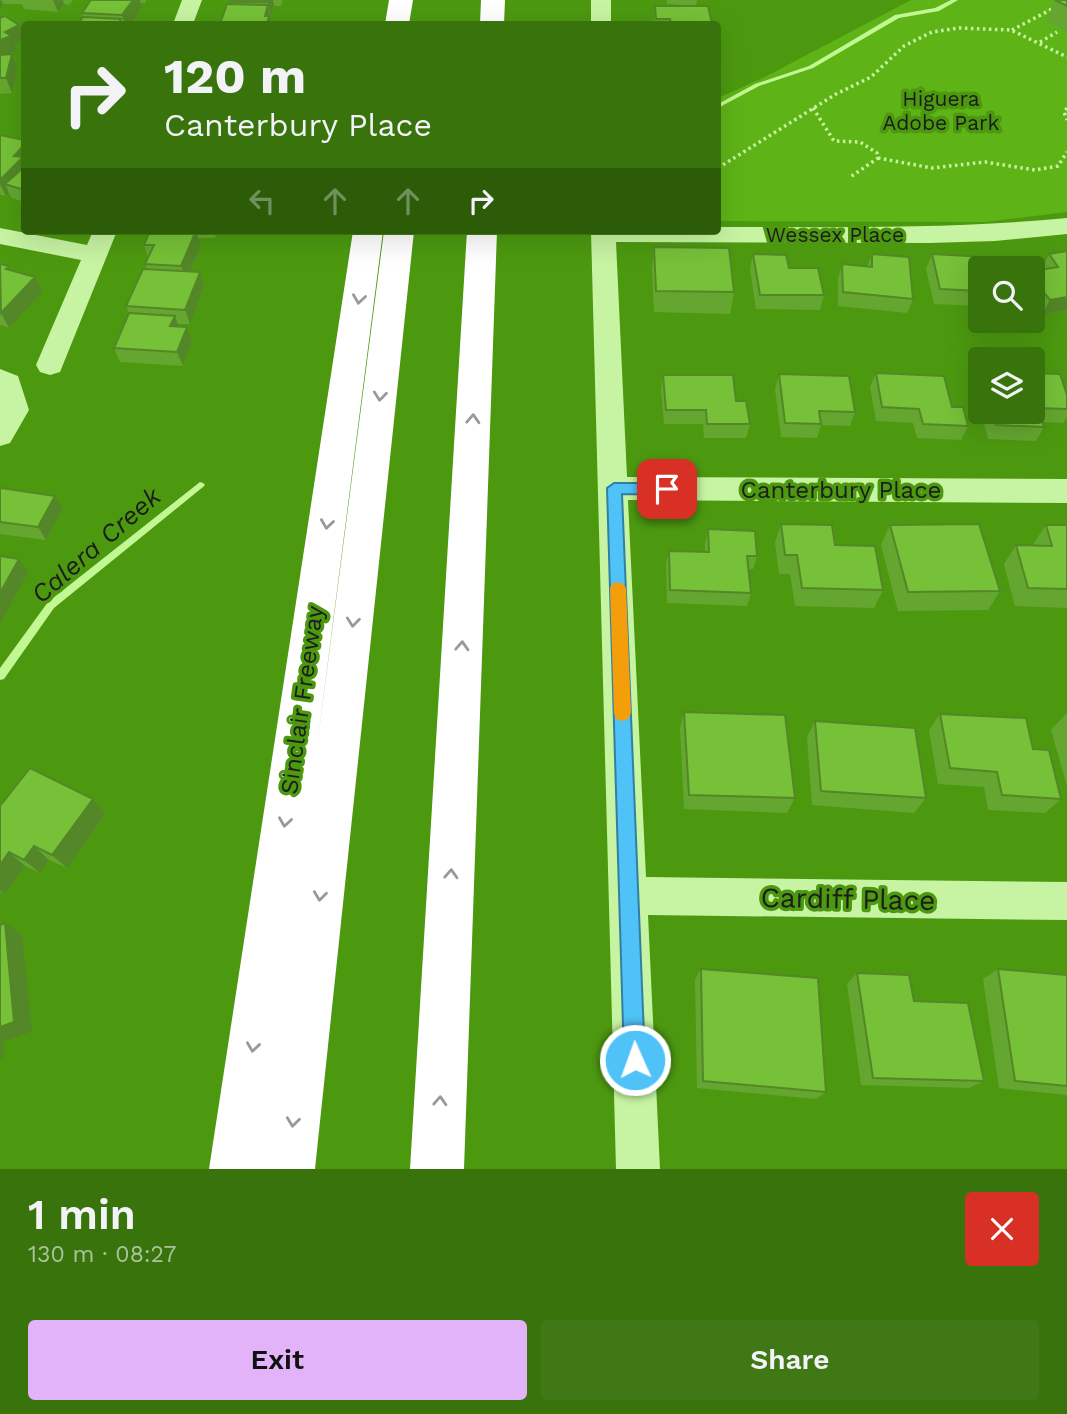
<!DOCTYPE html>
<html lang="en">
<head>
<meta charset="utf-8">
<style>
	:root { --surface:#39730c; --page:#407815; --text:#f1f3f6; --muted:#abc29d; --accent:#e3b3fa }
	body { margin:0; font-family:"Work Sans",sans-serif; background:var(--page); color:var(--text); height:100vh; display:flex; flex-direction:column; font-size:26px; white-space:nowrap }
	* { box-sizing:border-box; margin:0 }
	p { font-size:23px; color:var(--muted) }
	.icon { flex:none; width:38px; height:38px; fill:none; stroke:currentColor; stroke-width:2; stroke-linecap:round; stroke-linejoin:round }
	.map { position:relative; height:1169px; overflow:hidden }
	.sheet { display:flex; flex-direction:column; background:var(--surface); flex:1 }
	.sheet>* { flex:none }
	.banner { position:absolute; left:21px; top:21px; width:700px; height:214px; border-radius:7px; box-shadow:0 7px 28px #0002; background:#39730c; color:var(--text); overflow:hidden }
	.fabs { position:absolute; left:968px; top:256px; display:grid; gap:14px }
	.fabs a { display:grid; place-items:center; width:77px; height:77px; border-radius:7px; background:var(--surface); box-shadow:0 7px 28px #0002; font-size:35px }
	.pin { position:absolute; display:grid; place-items:center; width:60px; height:60px; color:#fff; margin:-30px; border-radius:14px; box-shadow:0 4px 10px #0006 }
	.me { position:absolute; width:77px; margin:-38px; rotate:358deg; stroke-linejoin:round; filter:drop-shadow(0 0 5px #0008) }
	.turn { display:flex; align-items:center; gap:24px; height:147px; padding:0 28px; font-size:32px }
	.turn .icon { width:91px; height:91px; stroke-width:2.5 }
	.turn b { display:block; font-size:49px; line-height:60px }
	.lanes { display:flex; align-items:center; height:66px; padding:0 28px; background:#0003; justify-content:center; gap:35px; direction:ltr }
	.lanes .off { opacity:.35 }
	.round { display:grid; place-items:center; flex:none; width:74px; height:74px; border-radius:7px; background:var(--page) }
	.overview { display:flex; align-items:center; justify-content:space-between; height:119px; padding:0 28px }
	h1 { font-size:42px; font-weight:600; line-height:52px }
	.action { display:flex; gap:14px; margin-top:auto; padding:14px 28px }
	.action a { flex:1; height:80px; border-radius:7px; background:var(--accent); color:#111; font-size:28px; font-weight:600; line-height:80px; text-align:center }
	.action a+a { background:var(--page); color:var(--text) }
	.map>svg:first-child { display:block }
	.green { fill:#5eb417 }
	.lines { fill:none; stroke-linecap:round; stroke-linejoin:round }
	.stream { fill:#c2f893; fill-rule:evenodd }
	.path { stroke:#c7f4a2; stroke-width:3.5; stroke-dasharray:2.5 3.5; stroke-linecap:butt }
	.minor { fill:#c7f4a2; fill-rule:evenodd }
	.highway { fill:#fff; fill-rule:evenodd }
	.wall { fill:#65a630 }
	.shaded-wall { fill:#538727 }
	.building { fill:#76c138; stroke:#538727; stroke-width:2 }
	.oneway { stroke:#999 }
	.route { fill:#4fc3f7; stroke:#337fa1; stroke-width:2 }
	.slow { fill:#f59e0b }
	.labels { text-anchor:middle; dominant-baseline:central; stroke-width:7; stroke-linejoin:round; paint-order:stroke }
	.far-park-label { font-size:21px; fill:#1b1d1a; stroke:#4c9910 }
	.far-street-label { font-size:21px; fill:#1d1d1d; stroke:#4c9910 }
	.street-label { font-size:24px; fill:#1d1d1d; stroke:#4c9910 }
	.water-label { font-size:26px; font-style:italic; fill:#1b1d19; stroke:#4c9910 }
	.near-street-label { font-size:28px; fill:#1d1d1d; stroke:#4c9910 }
</style>
</head>
<body>
<div class="map">
<svg width="1067" height="1169" viewBox="0 0 1067 1169">
	<rect width="100%" height="100%" fill="#4c9910"/>
	<path class="green" d="M911,0H1067V212L985,222L718,221V98L765,77Z"/>
	<g class="lines">
		<path class="stream" d="M951,0H958L939,11L899,18L813,68L759,86L718,108V104L755,84L809,66L895,15L935,8Z
			M200,482L203,483L205,485L203,487L54,608L4,679L0,680V668L48,602Z"/>
		<path class="path" d="M1012,30L1054,8
			M1040,42L1057,32
			M813,108L834,141L860,142L877,153L878,158L849,178
			M1067,108L1064,112L1067,120
			M878,158L932,168L985,162L1035,170L1058,166L1067,152
			M718,168L836,94L871,77L904,46L932,32L959,28L1011,30L1067,57"/>
		<path class="minor" d="M182,0H202L193,24H173Z
			M591,0H611V24H591Z
			M1067,218V234L995,241L929,243L616,242L627,477L1067,479V503L628,500L646,877L1067,882V920L648,915L660,1169H616L591,231H718V227C834,227 951,229 1067,218Z
			M0,228L87,245L93,231H117L60,372L50,375L40,372L36,365L81,260L0,244Z
			M0,369L18,376L29,410L10,443L0,446Z"/>
		<path class="highway" d="M389,0H413L409,24H385Z
			M481,0H505L504,24H480Z
			M353,231H383L317,747L384,231H414L315,1169H209Z
			M467,231H497L464,1169H410Z"/>
	</g>
	<path class="wall" d="M0,0H73L69,5L64,4L58,12L24,9L22,4H3Z
		M91,0H146L145,3H141L142,7L131,24H78L83,17L82,13Z
		M231,0H282L281,6H274L271,17V24H220L231,4Z
		M667,0H697L696,6L712,24H654L655,6H692L667,4Z
		M1055,0H1067V32L1046,21Z
		M0,18L24,39V40L15,45L17,50L9,54H12L18,68L12,93L0,94Z
		M0,135L24,140V202L12,198L9,193L6,196L0,195Z
		M150,231H217L215,238H198L201,246L190,272L204,287L190,324H178L179,327L192,342L183,366L120,362L114,348L129,313L126,306L147,269L145,264L148,257L144,245Z
		M654,247L734,292L730,314L654,312L652,268Z
		M1067,251V310L1042,315L1032,302V271L1042,270L1049,254Z
		M753,254L789,268L824,295L820,310L756,309L750,269Z
		M872,254L913,299L907,313L838,306V279L842,264L867,267Z
		M932,254L980,268V306L934,304L926,269Z
		M0,264L12,271L35,277L43,292L9,328L0,325Z
		M876,373L952,407L968,426L961,440L917,438L913,423L876,421L870,387Z
		M779,374L855,412L850,426L821,425L817,438L781,437L775,389Z
		M663,375L736,401L750,424L746,438H704L703,424H664L661,389Z
		M1067,395V417L1063,423L1043,422L1044,427L1036,441L988,439L981,411H1032Z
		M0,490L55,496L63,509L46,540L0,534Z
		M781,524L835,545L883,590L874,608L795,606L790,574H779L775,543Z
		M890,525L1000,591L988,610L898,611L881,545Z
		M1046,525H1067V608L1015,606L1004,564L1016,545H1034L1033,544Z
		M708,529L757,556L753,569H748L751,593L747,606L667,603L666,564L669,551L705,552V543Z
		M684,712L795,798L787,813L684,809L680,728Z
		M940,714L1033,749L1061,799L1045,813L988,810L984,787L938,784L929,730Z
		M1066,714H1067V786L1051,730Z
		M815,721L926,798L914,813L812,805L807,737Z
		M93,799L106,813L67,868L49,860L40,873L25,866L5,894L0,891V806Z
		M701,969L826,1092L816,1099L697,1088L695,979Z
		M998,969L1067,975V1095L999,1088L983,979Z
		M857,973L984,1081L969,1088L861,1085L847,984Z"/>
	<path class="shaded-wall" d="M0,0H1L3,4L0,9Z
		M53,0H63L64,4L58,12Z
		M133,0H140L142,7L131,24H125L122,15Z
		M269,0H273L274,6L271,17L268,2Z
		M268,5L271,19V24H267L265,16Z
		M19,25L24,40L15,45L17,50L0,58V40L5,32Z
		M12,54L18,68L12,93L6,78Z
		M24,145V177L5,184L9,193L6,196L0,184V180L14,156Z
		M196,231L201,246L186,281L181,266Z
		M200,272L204,287L190,324L185,310Z
		M35,277L43,292L9,328L1,313Z
		M1067,297V310L1042,315L1050,300Z
		M175,316L180,330L170,326Z
		M187,327L192,342L183,366L177,352Z
		M55,496L63,509L46,540L38,527Z
		M19,559L28,572L0,624V593Z
		M93,799L106,813L67,868L52,855Z
		M34,846L49,860L40,873L24,860Z
		M9,852L25,866L5,894L0,890V865Z
		M5,923L22,935L32,1031L3,1042L4,1057L0,1059V1027Z"/>
	<path class="building" d="M91,0H133L122,15L82,13Z
		M231,0H269L268,2H231Z
		M1055,0H1067V6Z
		M227,4L268,5L265,16H269L267,24H220Z
		M655,6H708L712,24H671L670,19H656Z
		M5,16L19,25L5,32L11,36L0,40V18Z
		M83,17L121,19L118,24H78Z
		M12,54L6,78H0V55Z
		M0,135L24,140V145L14,156L23,157L0,180Z
		M24,167V190L5,184Z
		M150,231H196L181,266L145,264L154,245H144Z
		M654,247L729,248L734,292L656,291Z
		M1067,251V297L1050,300L1032,278V271L1058,267L1049,254Z
		M753,254L786,255L789,268H818L824,295H760Z
		M872,254L909,257L913,299L843,292L842,264L872,267Z
		M932,254L1004,258L1007,268H980V291L940,289Z
		M0,264L9,266L6,269L35,277L1,313Z
		M143,269L200,272L185,310L126,306Z
		M129,313L175,316L170,326L187,327L177,352L114,348Z
		M876,373L944,376L952,407H963L968,426L923,424L919,409L882,407Z
		M1032,373L1060,374L1067,395V409L1038,408L1044,427L996,425L992,411H1032Z
		M779,374L849,376L855,412L819,411L821,424L785,423Z
		M663,375H733L736,401H746L750,424H707L706,410H666Z
		M1,488L55,496L38,527L0,522V490Z
		M781,524L832,525L835,545L875,546L883,590L802,588L797,555H785Z
		M979,524L1000,591L908,592L890,525Z
		M1046,525H1067V589L1028,588L1016,545L1052,546Z
		M708,529L755,531L757,556H747L751,593L670,590L669,551L709,552Z
		M0,556L19,559L0,593Z
		M684,712L785,715L795,798L689,795Z
		M940,714L1026,718L1033,749L1049,750L1061,799L1002,795L997,772L950,768Z
		M815,721L915,728L926,798L821,791Z
		M30,768L93,799L52,855L34,846L24,860L9,852L0,865V806Z
		M5,923L14,1022L0,1027V925Z
		M701,969L818,978L826,1092L703,1081Z
		M998,969L1067,975V1086L1015,1081Z
		M857,973L909,975L914,1001L968,1003L984,1081L873,1078Z"/>
	<defs><path id="oneway-chevron" d="M-2-3.5L2.5 0L-2 3.5" fill="none" stroke-width="1.6" stroke-linecap="round" stroke-linejoin="round" transform="scale(1.75)"/></defs>
	<g class="oneway">
		<use href="#oneway-chevron" transform="translate(359 299) rotate(98)"/>
		<use href="#oneway-chevron" transform="translate(380 396) rotate(96)"/>
		<use href="#oneway-chevron" transform="translate(473 419) rotate(-87)"/>
		<use href="#oneway-chevron" transform="translate(327 524) rotate(98)"/>
		<use href="#oneway-chevron" transform="translate(353 622) rotate(96)"/>
		<use href="#oneway-chevron" transform="translate(462 646) rotate(-87)"/>
		<use href="#oneway-chevron" transform="translate(285 822) rotate(98)"/>
		<use href="#oneway-chevron" transform="translate(451 874) rotate(-87)"/>
		<use href="#oneway-chevron" transform="translate(320 896) rotate(97)"/>
		<use href="#oneway-chevron" transform="translate(253 1047) rotate(98)"/>
		<use href="#oneway-chevron" transform="translate(440 1101) rotate(-87)"/>
		<use href="#oneway-chevron" transform="translate(293 1122) rotate(97)"/>
	</g>
	<path class="route" d="M614,483H667L675,489L667,495L622,494L645,1060L642,1067L635,1070L627,1067L624,1060L607,488Z"/>
	<path class="slow" d="M618,582L623,584L626,588L631,713L628,719L622,721L616,719L614,713L610,588L612,584Z"/>
	<g class="labels">
		<g class="far-park-label">
			<text x="941" y="98">Higuera<tspan x="941" dy="24">Adobe Park</tspan></text>
		</g>
		<g class="far-street-label">
			<text x="835" y="234">Wessex Place</text>
		</g>
		<g class="street-label">
			<text x="841" y="490">Canterbury Place</text>
			<text transform="translate(302 700) rotate(-82)">Sinclair Freeway</text>
		</g>
		<g class="water-label">
			<text transform="translate(96 545) rotate(-41)">Calera Creek</text>
		</g>
		<g class="near-street-label">
			<text transform="translate(848 899) rotate(1)">Cardiff Place</text>
		</g>
	</g>
</svg>
<div class="fabs">
<a><svg class="icon" aria-label="search" viewBox="0 0 24 24"><circle cx="10" cy="10" r="6"/><path d="M15 15l6 6"/></svg></a>
<a><svg class="icon" aria-label="layers" viewBox="0 0 24 24"><path d="M12 4l9 5-9 5-9-5zM3 14l9 5 9-5"/></svg></a>
</div>
<div class="pin" style="left:667px;top:489px;background:#d93025"><svg class="icon" aria-label="arrive" viewBox="0 0 24 24"><path d="M6 21V4h12l-3 4 3 4H6"/></svg></div>
<svg class="me" style="left:635px;top:1060px" viewBox="-20 -20 40 40"><circle r="17" fill="#4fc3f7" stroke="#fff" stroke-width="3"/><path d="M0-11L8 9 0 5-8 9z" fill="#fff"/></svg>
<div class="banner">
<div class="turn"><svg class="icon" aria-label="right" viewBox="0 0 24 24"><path d="M7 20v-9h11M14 6l5 5-5 5"/></svg><div><b>120 m</b>Canterbury Place</div></div>
<div class="lanes"><svg class="icon off" aria-label="left" viewBox="0 0 24 24"><path d="M17 20v-9H6M10 6l-5 5 5 5"/></svg><svg class="icon off" aria-label="ahead" viewBox="0 0 24 24"><path d="M12 20V5M6 11l6-6 6 6"/></svg><svg class="icon off" aria-label="ahead" viewBox="0 0 24 24"><path d="M12 20V5M6 11l6-6 6 6"/></svg><svg class="icon" aria-label="right" viewBox="0 0 24 24"><path d="M7 20v-9h11M14 6l5 5-5 5"/></svg></div>
</div>
</div>
<section class="sheet">
<div class="overview"><div><h1>1 min</h1><p>130 m · 08:27</p></div><a class="round" style="background:#d93025;color:#fff"><svg class="icon" aria-label="close" viewBox="0 0 24 24"><path d="M6 6l12 12M18 6L6 18"/></svg></a></div>
<div class="action"><a>Exit</a><a>Share</a></div>
</section>
</body>
</html>
